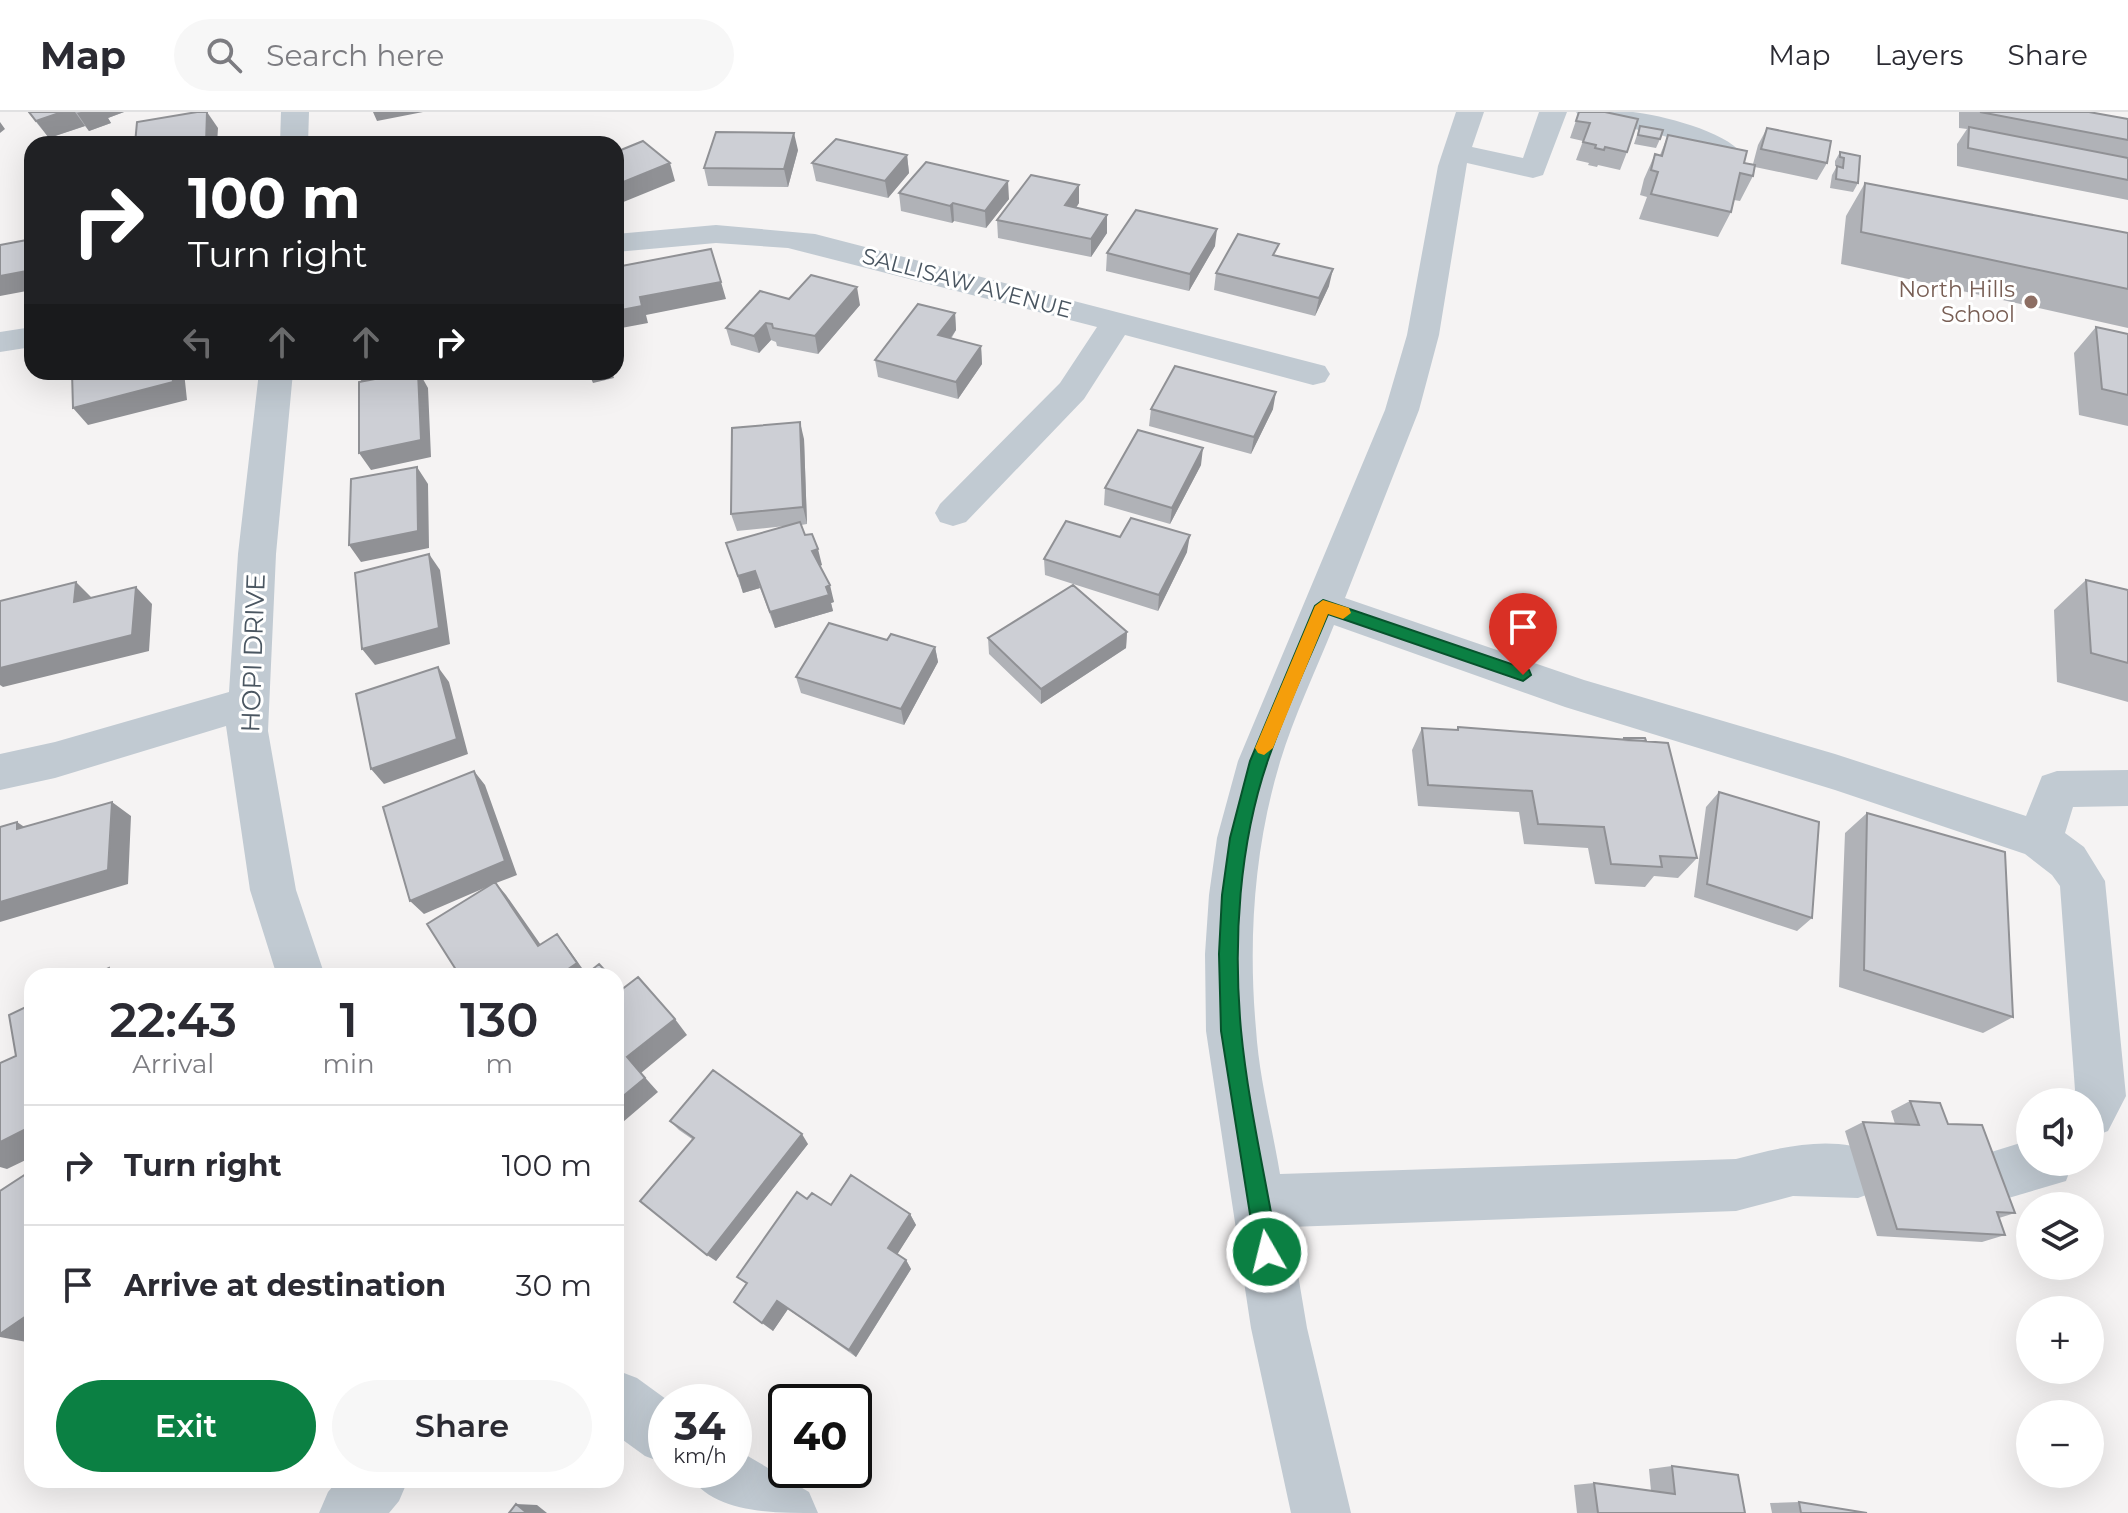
<!DOCTYPE html>
<html lang="en">
<head>
<meta charset="utf-8">
<style>
	:root { --surface:#fff; --page:#f7f7f7; --text:#2b2b33; --muted:#7c7c81; --line:#e1e1e2; --accent:#0b8043 }
	body { margin:0; font-family:Montserrat,sans-serif; background:var(--page); color:var(--text); height:100vh; display:flex; flex-direction:column; font-size:30px; white-space:nowrap }
	* { box-sizing:border-box; margin:0 }
	p { font-size:26px; color:var(--muted) }
	.icon { flex:none; width:44px; height:44px; fill:none; stroke:currentColor; stroke-width:2; stroke-linecap:round; stroke-linejoin:round }
	.map { position:relative; flex:1; overflow:hidden }
	.sheet { position:absolute; left:24px; top:856px; width:600px; height:520px; display:flex; flex-direction:column; background:var(--surface); border-radius:24px; box-shadow:0 8px 32px #0002 }
	.sheet>* { flex:none }
	.hud { position:absolute; left:24px; top:24px; width:600px; height:244px; border-radius:24px; box-shadow:0 8px 32px #0002; background:#202124; color:#fff; overflow:hidden }
	.fabs { position:absolute; left:2016px; top:976px; display:grid; gap:16px }
	.fabs a { display:grid; place-items:center; width:88px; height:88px; border-radius:50%; background:var(--surface); box-shadow:0 8px 32px #0002; font-size:40px }
	.speed { position:absolute; left:648px; top:1272px; display:flex; gap:16px; font-size:40px; font-weight:700; text-align:center }
	.speed>* { display:grid; place-content:center; width:104px; height:104px; border-radius:50%; background:var(--surface); box-shadow:0 8px 32px #0002; line-height:1 }
	.speed small { font-size:20px; font-weight:400 }
	.speed .limit { border:4px solid #111; border-radius:12px; background:#fff; color:#111 }
	.pin { position:absolute; display:grid; place-items:center; width:68px; height:68px; color:#fff; margin:-82px -34px; border-radius:50% 50% 50% 0; rotate:-45deg; box-shadow:0 0 8px #0007 }
	.pin .icon { rotate:45deg }
	.me { position:absolute; width:88px; margin:-44px; rotate:352deg; stroke-linejoin:round; filter:drop-shadow(0 0 6px #0008) }
	.turn { display:flex; align-items:center; gap:28px; height:168px; padding:0 32px; font-size:36px }
	.turn .icon { width:104px; height:104px; stroke-width:2.5 }
	.turn b { display:block; font-size:56px; line-height:68px }
	.lanes { display:flex; align-items:center; height:76px; padding:0 32px; background:#0003; justify-content:center; gap:40px; direction:ltr }
	.lanes .off { opacity:.35 }
	.eta { display:flex; justify-content:space-evenly; align-items:center; height:136px; text-align:center }
	.eta b { font-size:48px; font-weight:600; line-height:56px }
	.primary-button { display:flex; gap:16px; margin-top:auto; padding:16px 32px }
	.primary-button a { flex:1; height:92px; border-radius:48px; background:var(--accent); color:#fff; font-size:32px; font-weight:600; line-height:92px; text-align:center }
	.primary-button a+a { background:var(--page); color:var(--text) }
	ul { padding:0; list-style:none }
	li { display:flex; align-items:center; gap:24px; height:120px; padding:0 32px; border-top:2px solid var(--line) }
	li div { flex:1 }
	li b { display:block; font-size:30px }
	li em { font-style:normal }
	header { display:flex; align-items:center; gap:48px; box-sizing:border-box; height:112px; padding:0 40px; background:var(--surface); border-bottom:2px solid var(--line) }
	header strong { font-size:38px }
	nav { display:flex; gap:44px; margin-inline-start:auto; font-size:28px }
	.search { width:560px; height:72px; background:var(--page); display:flex; align-items:center; gap:20px; box-sizing:border-box; padding:0 28px; border-radius:44px; color:var(--muted); font-size:30px }
	.map>svg:first-child { display:block }
	.lines { fill:none; stroke-linecap:round; stroke-linejoin:round }
	.minor { fill:#c1cad2; fill-rule:evenodd }
	.wall { fill:#b0b2b7 }
	.shaded-wall { fill:#909195 }
	.building { fill:#cdcfd5; stroke:#909195; stroke-width:2 }
	.route { fill:#0b8043; stroke:#07532c; stroke-width:2 }
	.slow { fill:#f59e0b }
	.education-dot { fill:#8d6e63; stroke:#fff; stroke-width:3 }
	.labels { text-anchor:middle; dominant-baseline:central; stroke-width:6; stroke-linejoin:round; paint-order:stroke }
	.far-street-label { font-size:22px; fill:#4a5661; stroke:#fff }
	.far-education-label { font-size:22px; fill:#785e54; stroke:#fff; text-anchor:end }
	.street-label { font-size:26px; fill:#4a5661; stroke:#fff }
</style>
</head>
<body>
<header>
<strong>Map</strong>
<div class="search"><svg class="icon" aria-label="search" viewBox="0 0 24 24"><circle cx="10" cy="10" r="6"/><path d="M15 15l6 6"/></svg>Search here</div>
<nav><a>Map</a><a>Layers</a><a>Share</a></nav>
</header>
<div class="map">
<svg width="2128" height="1401" viewBox="0 0 2128 1401">
	<rect width="100%" height="100%" fill="#f5f3f3"/>
	<g class="lines">
		<path class="minor" d="M281,0H309L308,32H280Z
			M1456,0H1484L1472,35L1523,46L1539,0H1567L1543,63L1533,66L1467,51L1439,223L1419,298L1345,486L1584,568L1835,642L2026,704L2042,664L2057,659L2128,658V694L2073,695L2065,721L2084,735L2105,769L2126,984L2108,1019L2090,1026V990H2069L2075,978L2060,774L2052,763L2025,742L1835,678L1565,595L1334,513C1316,558 1294,604 1280,650C1254,736 1248,828 1256,917C1259,965 1272,1014 1280,1062L1736,1047C1782,1035 1831,1022 1877,1041L1884,1060L1877,1079L1858,1086L1793,1084L1736,1099L1290,1115L1307,1216L1351,1401H1291L1251,1216L1206,919L1205,842L1209,783L1217,726L1238,649L1385,298L1407,223L1438,54Z
			M1576,0C1595,0 1614,0 1633,0C1660,3 1726,19 1742,42L1738,48C1718,53 1704,38 1685,31C1652,18 1615,14 1580,6Z
			M716,113L815,122L1325,254L1330,262L1325,270L1313,273L1125,223L1084,287L966,410L953,414L940,410L935,401L940,392L1060,271L1097,215L788,136L716,131L616,140V122Z
			M32,215V235L0,240V220Z
			M259,260H293L276,442L268,619L296,778L325,864H277L250,778L226,614L55,666L0,678V642L55,630L229,580L238,442Z
			M2030,1028V1050H2073L2066,1069L1978,1095L1959,1088L1952,1069L1959,1050Z
			M616,1258L637,1266L670,1290H666V1352L645,1344L616,1323Z
			M734,1336L809,1380L818,1401C767,1401 709,1401 686,1358H734Z
			M338,1368H408L399,1389L389,1401H319L328,1380Z"/>
	</g>
	<path class="wall" d="M28,0H124L108,6L111,11L89,19L85,14L49,26Z
		M1579,0L1627,40L1620,58L1598,53L1597,55L1588,53L1589,51L1576,48L1583,29L1570,26Z
		M1959,0H2089L2128,7V88L1957,54V32L1967,17L1959,16Z
		M1640,14L1660,27L1656,36L1634,32Z
		M1767,16L1827,51L1817,68L1755,55L1753,64L1740,89L1734,88L1731,100L1718,125L1639,107L1647,85L1640,83L1644,67L1655,42L1660,43L1668,23L1744,51L1753,52L1758,33Z
		M798,38L788,75L708,74L704,56Z
		M1840,40L1860,44L1858,71L1853,80L1830,76L1832,63L1837,54L1839,55L1835,54V49Z
		M907,43L909,61L888,86L816,69L812,51Z
		M1865,71L2128,121V216L1841,152L1846,104Z
		M1079,73V91L1076,96L1107,103V121L1091,145L998,126L997,108Z
		M899,81L1009,87L986,116L954,109L952,111L901,99Z
		M1215,134L1189,179L1106,159L1107,141Z
		M1277,144L1329,174L1315,204L1214,178L1216,161Z
		M789,187L860,193L818,242L777,234L776,230L771,228L759,241L731,233L726,216Z
		M955,201L956,218L951,227L981,234L982,252L958,287L878,265L875,248Z
		M2096,215L2128,222V314L2079,303L2074,241Z
		M1151,297H1273L1251,342L1149,314Z
		M804,327L807,412L801,413L805,423L822,453L820,454L834,490L831,491L833,499L775,516L760,476L743,481L726,431L785,414L737,419L731,402Z
		M1201,353L1170,412L1104,393L1105,376Z
		M1120,425L1187,440L1158,499L1045,463L1044,447Z
		M2086,468L2128,478V590L2057,570L2054,498Z
		M1127,520L1126,536L1041,592L989,542L988,526Z
		M887,528L935,535L938,550L904,613L801,581L796,565Z
		M1458,615L1622,627L1624,626L1697,746L1678,766L1654,764L1645,775L1595,772L1588,736L1524,732L1519,700L1418,694L1412,638L1422,616L1456,618Z
		M1719,680L1812,806L1797,819L1694,785L1706,695Z
		M1867,701L2013,905L1983,921L1839,875L1845,721Z
		M1910,989L1948,1012L2015,1101L1999,1106L2005,1123L1982,1130L1877,1124L1845,1019L1863,1010L1895,1012L1891,999Z
		M670,1009L808,1032L716,1149L692,1027L679,1018Z
		M807,1087L831,1093L910,1102L916,1113L897,1142L906,1148L911,1157L856,1245L788,1197L773,1219L746,1172L737,1165Z
		M1672,1354L1745,1401H1577L1574,1373L1594,1371L1651,1379L1649,1357Z
		M1799,1390L1867,1401H1772L1770,1391Z"/>
	<path class="shaded-wall" d="M62,0H75L85,14L49,26L36,9Z
		M81,0H124L108,6L111,11L89,19L77,1Z
		M207,0L218,16L217,32H206Z
		M373,0H423L377,9Z
		M0,10L5,17L0,21Z
		M794,21L798,38L788,75L784,57Z
		M907,43L909,61L888,86L885,69Z
		M670,51L675,69L616,93V73Z
		M1008,69L1009,87L986,116L985,99Z
		M1079,73V91L1065,111V93Z
		M953,91L954,109L952,111L950,94Z
		M1107,103V121L1091,145V127Z
		M1217,117L1215,134L1189,179L1190,162Z
		M1333,157L1329,174L1315,204L1319,186Z
		M32,158V178L0,184V164Z
		M721,170L726,187L646,203L648,211L616,217V199L640,185Z
		M857,175L860,193L818,242L815,224Z
		M955,201L956,218L940,241L938,223Z
		M766,211L771,228L759,241L754,224Z
		M981,234L982,252L958,287L956,270Z
		M172,260H184L187,288L88,313L73,296Z
		M356,260H419L428,276L431,345L371,358L359,341L362,270Z
		M599,260H612L614,266L593,271L589,262Z
		M1276,280L1273,297L1251,342L1254,325Z
		M800,310L804,327L807,412L803,395Z
		M1203,336L1201,353L1170,412L1172,396Z
		M417,355L428,372L429,436L361,450L349,433Z
		M1190,423L1187,440L1158,499L1159,483Z
		M818,437L822,453L816,455L812,439Z
		M429,442L440,458L450,532L375,553L362,537Z
		M755,459L760,476L743,481L738,464Z
		M76,470L93,487L74,490Z
		M830,473L834,490L831,491L833,499L775,516L770,500Z
		M136,475L152,492L149,539L3,575L0,573V556Z
		M1127,520L1126,536L1041,592V577Z
		M935,535L938,550L904,613L901,597Z
		M438,555L449,570L468,642L384,672L371,657Z
		M474,659L485,673L517,763L496,771L506,783L550,846L538,834L496,771L424,802L410,789Z
		M112,690L131,704L128,772L0,810V790Z
		M17,710L38,724L17,717Z
		M557,822L567,835L587,863L558,864Z
		M109,856L122,864H111Z
		M675,907L687,923L641,961L658,980L616,1016V990L627,945Z
		M32,1014V1045L7,1057L0,1055V1030Z
		M802,1022L808,1032L716,1149L707,1143Z
		M910,1102L916,1113L895,1146L888,1136Z
		M906,1148L911,1157L856,1245L849,1238Z
		M777,1189L788,1197L773,1219L762,1211Z
		M32,1200V1231L0,1225V1222Z
		M516,1392L537,1393L547,1401H527Z"/>
	<path class="building" d="M29,0H62L36,9Z
		M197,0H207L206,32H135L137,10Z
		M1579,0H1605L1638,7L1627,40L1605,35L1604,38L1595,36L1596,33L1583,30L1590,11L1576,9Z
		M1980,0H2089L2128,7V28Z
		M1640,14L1663,18L1660,27L1638,23Z
		M1969,15L2128,46V68L1968,36Z
		M1767,16L1831,29L1827,51L1761,37Z
		M716,20L794,21L784,57L704,56Z
		M1668,23L1747,39L1744,51L1755,53L1753,64L1740,61L1731,100L1651,82L1658,60L1651,58L1655,42L1662,44Z
		M836,27L907,43L885,69L812,51Z
		M643,29L670,51L616,73V40Z
		M1840,40L1860,44L1858,71L1836,67L1837,54L1843,56L1844,46L1840,45Z
		M926,50L1008,69L985,99L953,91L950,94L899,81Z
		M1031,63L1079,73L1065,93L1107,103L1091,127L997,108Z
		M1865,71L2128,121V177L1861,120Z
		M1136,98L1217,117L1190,162L1107,141Z
		M1238,122L1279,132L1273,143L1333,157L1319,186L1216,161Z
		M32,127V158L0,164V133Z
		M711,137L721,170L640,185L642,194L616,199V155Z
		M811,163L857,175L815,224L773,216L772,212L766,211L754,224L726,216L760,179L789,187Z
		M918,192L955,201L938,223L981,234L956,270L875,248Z
		M2096,215L2128,222V283L2102,277Z
		M1175,254L1276,280L1254,325L1151,297Z
		M72,260H172L173,270L73,296Z
		M412,260H418L421,328L359,341V270Z
		M800,310L803,395L731,402L732,316Z
		M1138,318L1203,336L1172,396L1105,376Z
		M417,355L418,419L349,433L351,367Z
		M1131,406L1190,423L1159,483L1044,447L1066,409L1120,425Z
		M800,410L805,423L812,422L818,437L812,439L830,473L826,475L829,483L770,500L755,459L738,464L726,431Z
		M429,442L439,516L362,537L355,461Z
		M2086,468L2128,478V551L2091,541Z
		M76,470L74,490L136,475L132,523L0,556V489Z
		M1073,473L1127,520L1041,577L988,526Z
		M829,511L887,528L891,522L935,535L901,597L796,565Z
		M438,555L457,627L371,657L356,582Z
		M1458,615L1668,631L1697,746L1660,744L1662,755L1611,752L1604,715L1538,712L1532,679L1428,673L1422,616L1458,618Z
		M1624,626H1645L1646,629L1624,628Z
		M474,659L505,749L410,789L383,695Z
		M1719,680L1819,710L1812,806L1707,772Z
		M112,690L108,758L0,790V715L17,710V717Z
		M1867,701L2005,740L2013,905L1864,858Z
		M495,770L538,834L557,822L577,851L558,864H460L427,812Z
		M599,852L610,864H584Z
		M109,856L111,864H92Z
		M638,865L675,907L627,945L645,966L616,990V871L621,878Z
		M32,892V1014L0,1030V951L16,944L9,903Z
		M713,958L802,1022L707,1143L640,1089L694,1026L670,1009Z
		M1910,989L1940,991L1948,1012L1982,1013L2015,1101L1997,1100L2005,1123L1897,1117L1863,1010L1919,1013Z
		M32,1058V1200L0,1222V1079Z
		M851,1063L910,1102L888,1136L906,1148L849,1238L777,1189L762,1211L734,1190L747,1171L737,1165L797,1080L807,1087L812,1081L831,1093Z
		M1672,1354L1738,1363L1745,1401H1598L1594,1371L1675,1382Z
		M1799,1390L1867,1401H1801Z
		M516,1392L527,1401H509Z"/>
	<path class="route" d="M1323,488L1529,558L1531,563L1523,569L1328,502C1308,550 1285,598 1268,648C1239,732 1233,830 1241,918C1248,992 1266,1067 1278,1140L1275,1148L1267,1151L1259,1148L1256,1140L1221,919L1219,842L1222,783L1230,726L1250,649L1315,494Z"/>
	<path class="slow" d="M1323,488L1349,496L1351,501L1343,507L1328,502L1273,636L1264,643L1258,641L1255,636L1315,494Z"/>
	<circle class="education-dot" cx="2031" cy="190" r="8"/>
	<g class="labels">
		<g class="far-street-label">
			<text transform="translate(967 171) rotate(15)">SALLISAW AVENUE</text>
		</g>
		<g class="far-education-label">
			<text x="2015" y="177">North Hills<tspan x="2015" dy="25">School</tspan></text>
		</g>
		<g class="street-label">
			<text transform="translate(253 541) rotate(-88)">HOPI DRIVE</text>
		</g>
	</g>
</svg>
<div class="fabs">
<a><svg class="icon" aria-label="sound" viewBox="0 0 24 24"><path d="M4 9h4l5-4v14l-5-4H4zM17 9q2 3 0 6"/></svg></a>
<a><svg class="icon" aria-label="layers" viewBox="0 0 24 24"><path d="M12 4l9 5-9 5-9-5zM3 14l9 5 9-5"/></svg></a>
<a>+</a>
<a>−</a>
</div>
<div class="speed"><div>34<small>km/h</small></div><div class="limit">40</div></div>
<div class="pin" style="left:1523px;top:563px;background:#d93025"><svg class="icon" aria-label="arrive" viewBox="0 0 24 24"><path d="M6 21V4h12l-3 4 3 4H6"/></svg></div>
<svg class="me" style="left:1267px;top:1140px" viewBox="-20 -20 40 40"><circle r="17" fill="#0b8043" stroke="#fff" stroke-width="3"/><path d="M0-11L8 9 0 5-8 9z" fill="#fff"/></svg>
<div class="hud">
<div class="turn"><svg class="icon" aria-label="right" viewBox="0 0 24 24"><path d="M7 20v-9h11M14 6l5 5-5 5"/></svg><div><b>100 m</b>Turn right</div></div>
<div class="lanes"><svg class="icon off" aria-label="left" viewBox="0 0 24 24"><path d="M17 20v-9H6M10 6l-5 5 5 5"/></svg><svg class="icon off" aria-label="ahead" viewBox="0 0 24 24"><path d="M12 20V5M6 11l6-6 6 6"/></svg><svg class="icon off" aria-label="ahead" viewBox="0 0 24 24"><path d="M12 20V5M6 11l6-6 6 6"/></svg><svg class="icon" aria-label="right" viewBox="0 0 24 24"><path d="M7 20v-9h11M14 6l5 5-5 5"/></svg></div>
</div>
<section class="sheet">
<div class="eta">
<div><b>22:43</b><p>Arrival</p></div>
<div><b>1</b><p>min</p></div>
<div><b>130</b><p>m</p></div>
</div>
<ul>
<li><svg class="icon" aria-label="right" viewBox="0 0 24 24"><path d="M7 20v-9h11M14 6l5 5-5 5"/></svg><div><b>Turn right</b></div><em>100 m</em></li>
<li><svg class="icon" aria-label="arrive" viewBox="0 0 24 24"><path d="M6 21V4h12l-3 4 3 4H6"/></svg><div><b>Arrive at destination</b></div><em>30 m</em></li>
</ul>
<div class="primary-button"><a>Exit</a><a>Share</a></div>
</section>
</div>
</body>
</html>
